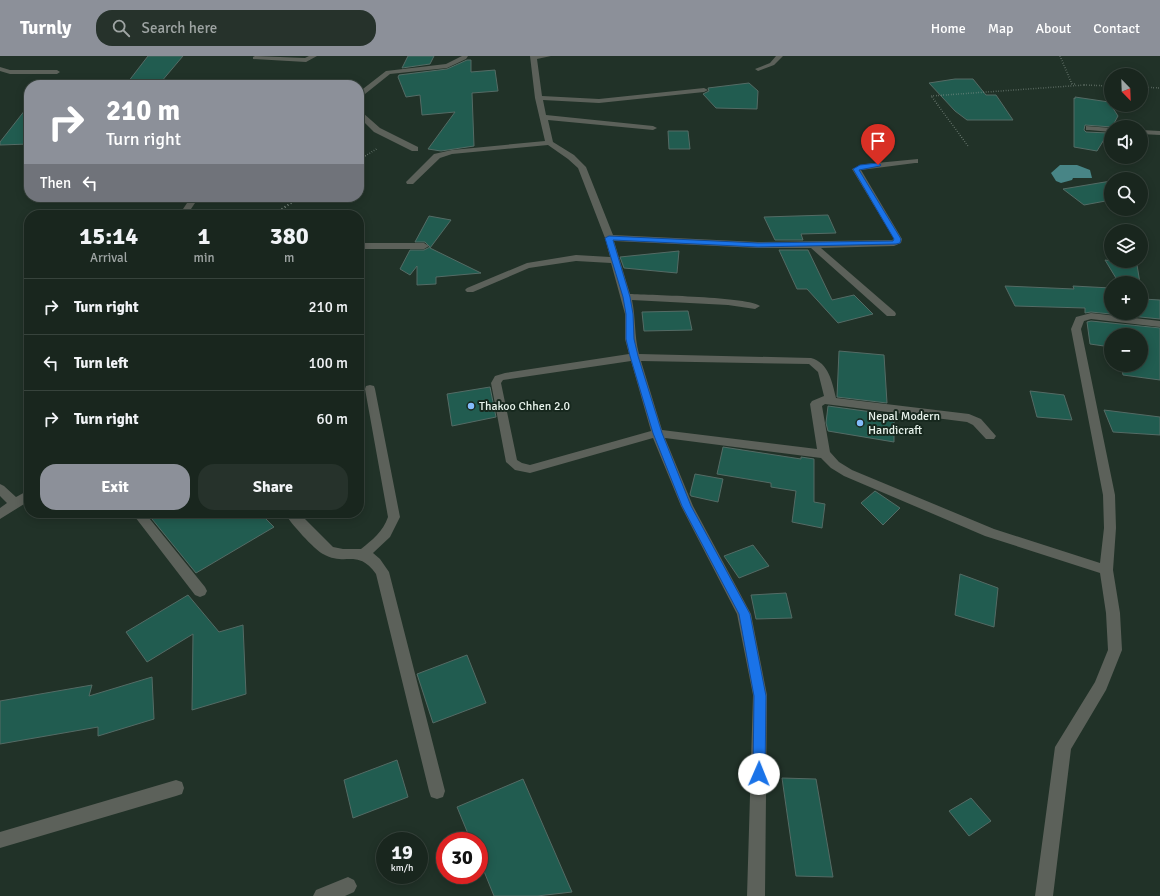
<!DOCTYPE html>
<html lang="en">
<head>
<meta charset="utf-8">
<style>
	:root { --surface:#19261e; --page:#26322b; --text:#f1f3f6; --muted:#9fa5a4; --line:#37433c; --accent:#8c9099 }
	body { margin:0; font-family:Signika,sans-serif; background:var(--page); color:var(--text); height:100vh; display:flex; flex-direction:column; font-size:15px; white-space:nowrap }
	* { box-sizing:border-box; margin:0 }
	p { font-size:13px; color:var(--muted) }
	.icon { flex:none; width:22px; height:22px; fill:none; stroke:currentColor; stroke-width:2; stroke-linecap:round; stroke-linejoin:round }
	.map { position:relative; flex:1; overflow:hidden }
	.sheet { position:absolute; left:24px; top:154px; width:340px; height:308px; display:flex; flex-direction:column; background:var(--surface); border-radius:16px; box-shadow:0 2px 10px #0003,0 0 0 1px var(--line) }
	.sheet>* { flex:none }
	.hud { position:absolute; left:24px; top:24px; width:340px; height:122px; border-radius:16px; box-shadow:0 2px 10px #0003,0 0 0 1px var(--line); background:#8c9099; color:#fff; overflow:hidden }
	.needle { width:26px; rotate:157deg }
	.tools { position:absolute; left:1104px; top:12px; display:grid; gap:8px }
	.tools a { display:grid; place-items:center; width:44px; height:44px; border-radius:50%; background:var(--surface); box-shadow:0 2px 10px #0003,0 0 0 1px var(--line); font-size:20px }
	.speed { position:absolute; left:376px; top:776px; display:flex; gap:8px; font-size:20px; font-weight:700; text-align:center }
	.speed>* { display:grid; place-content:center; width:52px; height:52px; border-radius:50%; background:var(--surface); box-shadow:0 2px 10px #0003,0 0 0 1px var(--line); line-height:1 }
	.speed small { font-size:10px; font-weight:400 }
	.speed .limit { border:6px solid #d22; background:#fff; color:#111 }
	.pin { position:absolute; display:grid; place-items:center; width:34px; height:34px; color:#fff; margin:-41px -17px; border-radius:50% 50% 50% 0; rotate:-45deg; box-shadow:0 0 4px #0007 }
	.pin .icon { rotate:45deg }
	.me { position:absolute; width:44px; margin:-22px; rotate:1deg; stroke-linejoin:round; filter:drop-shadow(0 0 3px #0008) }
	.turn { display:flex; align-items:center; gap:14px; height:84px; padding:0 16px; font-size:18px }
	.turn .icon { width:52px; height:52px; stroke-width:2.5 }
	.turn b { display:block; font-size:28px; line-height:34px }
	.then { display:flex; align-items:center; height:38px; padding:0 16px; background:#0003; gap:8px; font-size:15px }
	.eta { display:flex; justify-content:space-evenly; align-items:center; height:68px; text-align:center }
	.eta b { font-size:24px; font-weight:700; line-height:28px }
	.cta { display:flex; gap:8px; margin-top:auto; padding:8px 16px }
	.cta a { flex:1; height:46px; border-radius:16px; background:var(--accent); color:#fff; font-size:16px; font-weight:700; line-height:46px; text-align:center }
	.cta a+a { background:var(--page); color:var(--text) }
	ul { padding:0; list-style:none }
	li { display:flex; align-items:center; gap:12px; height:56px; padding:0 16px; border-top:1px solid var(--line) }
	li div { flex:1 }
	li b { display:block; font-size:15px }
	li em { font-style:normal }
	header { display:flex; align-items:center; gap:24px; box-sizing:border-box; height:56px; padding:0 20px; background:var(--accent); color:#fff }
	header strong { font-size:19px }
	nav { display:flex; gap:22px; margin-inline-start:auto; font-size:14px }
	.search { width:280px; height:36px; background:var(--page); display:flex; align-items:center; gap:10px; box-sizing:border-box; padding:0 14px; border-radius:16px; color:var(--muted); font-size:15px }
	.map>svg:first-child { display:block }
	.water { fill:#488586 }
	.building { fill:#215c50; stroke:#546b65 }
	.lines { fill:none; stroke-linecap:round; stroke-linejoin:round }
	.path-far1 { stroke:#88958d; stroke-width:1.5; stroke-dasharray:0.5 2; stroke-linecap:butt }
	.path { stroke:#88958d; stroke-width:2; stroke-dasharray:1 2.5; stroke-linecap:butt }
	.lane { fill:#5c615a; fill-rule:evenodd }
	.street { fill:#5c615a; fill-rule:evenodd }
	.route { fill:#1a73e8; stroke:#114b97 }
	.poi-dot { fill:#84bcfb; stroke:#17281e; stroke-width:1.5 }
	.labels { text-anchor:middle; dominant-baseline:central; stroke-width:4; stroke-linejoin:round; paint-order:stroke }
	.poi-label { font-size:12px; fill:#e8f3ec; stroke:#17281e; text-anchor:start }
</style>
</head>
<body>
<header>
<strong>Turnly</strong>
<div class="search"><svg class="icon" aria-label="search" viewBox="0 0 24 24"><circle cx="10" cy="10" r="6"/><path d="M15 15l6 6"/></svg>Search here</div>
<nav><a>Home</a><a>Map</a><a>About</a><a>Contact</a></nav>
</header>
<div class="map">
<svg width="1160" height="840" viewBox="0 0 1160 840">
	<rect width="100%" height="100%" fill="#213228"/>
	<path class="water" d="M1060,109H1077L1090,114L1092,122H1073L1072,124L1061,127L1056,125L1051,117Z"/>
	<path class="building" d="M148,0H183L161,26H128Z
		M408,0H434L430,8L402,12Z
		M467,4H471V16L495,14L498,35L472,37L474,90L441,95L428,93L455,56L422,59L420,39L406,41L398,21L399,19L447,13Z
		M955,23H973L986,39H996L1013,64H967L955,55L929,27Z
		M749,27L758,35L757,53L716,52L703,38L709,35L708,32Z
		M1075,41L1109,46L1118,60L1112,71L1085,69L1084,74L1086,76L1108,77L1097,95L1074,91V42L1075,43Z
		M29,49V88L0,89V86Z
		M668,75H688L690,93H669Z
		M1111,125V144L1084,149L1063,133Z
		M828,159L836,177L801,178L803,184H775L764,161Z
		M429,160L451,164L430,192L481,217L436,221V228L417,229V210L410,219L400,213L410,194H424L430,191L425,186H415Z
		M779,194H808L832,244L854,239L873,258L838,267L807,233H797Z
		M679,195L677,217L624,212L620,201Z
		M1105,204L1137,209L1140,227H1119Z
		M1005,230L1074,233L1073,230L1111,232V257H1141V235L1143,243L1160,244V263L1091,256L1085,257V252L1015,250Z
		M688,255L692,274L644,275L642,256Z
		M1091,265L1160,272V324L1123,319L1121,309H1141V279H1111V291L1090,288L1087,266Z
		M839,295L884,299L887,347L837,341Z
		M490,331L496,361L452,370L447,338Z
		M1030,335L1064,339L1072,364L1037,361Z
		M828,350L894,359V386L828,375L826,367Z
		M1104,354L1160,361V379L1113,376Z
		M723,391L801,403V401L814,403V446L825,448L822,472L792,466L796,435L771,431V427L717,418Z
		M695,418L723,423L718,446L691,440L690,438Z
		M875,435L900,452L883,469L861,447Z
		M164,457H260L274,471L196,517L152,463Z
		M753,489L769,510L739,522L724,500Z
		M960,518L998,532L994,571L955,559Z
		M786,537L792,562L756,563L751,539Z
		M188,539L219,576L243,569L246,638L192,654L193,578L147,606L126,576Z
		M467,599L486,647L433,667L417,618Z
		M152,621L154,663L98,680V671L0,688V645L92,629L89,640Z
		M397,704L408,741L353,762L344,724Z
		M782,722L816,723L833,821L796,820Z
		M523,723L572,836L537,840H494L479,803V785H471L457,751Z
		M971,742L991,765L969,780L949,755Z"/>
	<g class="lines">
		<path class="path-far1" d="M1060,0L1072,28H1075
			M1084,29L1111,30
			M1141,31L1160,32
			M931,40L1084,29
			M932,41L968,90
			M359,104L378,92"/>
		<path class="path" d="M273,159L300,141"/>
		<path class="lane" d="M176,724L182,726L184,732L182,738L176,740L0,792V776Z"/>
		<path class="street" d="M255,0L305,2L309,0H317L306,6L253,3V1Z
			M462,0H468L466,3L447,12L390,18L365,38L363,57L380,72L418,91V95H412L374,76L359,61V36L386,15L446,8Z
			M530,0H551L537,3L542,40L599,43L704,32L708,34L704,36L599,47L543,44L546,59L653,70L657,72L653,74L548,64L553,86L574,99L586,111L613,179L758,186L892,184L894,183L852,113L866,108L918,103V107H915L861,114L902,183L901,187L894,190L821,192L895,256L896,258L895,260H887L811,192H758L614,185L630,238C649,239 751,241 760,250L755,253L728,249L632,244C636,263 634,279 639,298L811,302C829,307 832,326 836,342L969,358L981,363L996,380L994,383H986L973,369L967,366L825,348L822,350L830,396L839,406L852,414L994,473L1100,507L1104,472L1103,439L1071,273L1076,261L1091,257L1160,265V271L1091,263L1084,265L1081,273L1115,439L1116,472L1113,514L1120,557L1122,594L1106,634L1071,693L1053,840H1035L1055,691L1095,626L1108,594L1106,557L1100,517L985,480L844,420L831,412L821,402L665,382L693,450L751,558L767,639L765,840H747L753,639L737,558L681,450L653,382L530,417L515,414L506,406L491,327L495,320L505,317L629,298L625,283V258L611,207L576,205L529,212L473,236H467L465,234L467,232L527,207L576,199L610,201L605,182L578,112L568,103L548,89L452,98L440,102L413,128H407L406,126L434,98L452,94L545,85L535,42ZM631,305L651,375L530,409L522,407L517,404L501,327L503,324ZM641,305L809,308L818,316L824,340L812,345L810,348L817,393L662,374Z
			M776,0H783L774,9L758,15L755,13L770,7Z
			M0,11L10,14H57L60,16L57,18H10L0,15Z
			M1086,70L1111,72V76L1089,74H1086Z
			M1141,74L1160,75V79L1141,78Z
			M191,141H199L187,159H179Z
			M359,187H424L429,190L424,193H359Z
			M370,329L374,330L375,333L400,461L390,481L373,497L380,503L389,516L445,735L443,741L437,743L431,741L429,735L376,518C357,492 346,511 323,498C315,494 289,466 285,457H299L333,491L343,493H361C372,484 383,476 388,461L365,333L366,330Z
			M0,428L4,430L16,441L29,434V445L0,463V452L7,447L0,440Z
			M132,457H145L205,531L207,535L205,539L200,541L195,539Z
			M348,821L354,824L357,830L354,836L345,840H313L316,834Z"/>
	</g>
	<path class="route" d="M878,107L881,109L880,110L859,114L901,183L900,187L896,188L758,191L613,184L630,241L633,258L634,283L638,300L662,377L691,450L750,558L766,640L765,718L763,722L759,724L755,722L753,718L754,640L739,558L682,450L653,377L630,300L626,283V258L623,241L605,182L609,180L758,187L893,185L894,183L853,113L860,109Z"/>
	<g class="poi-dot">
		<circle cx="471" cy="350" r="4"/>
		<circle cx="860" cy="367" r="4"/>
	</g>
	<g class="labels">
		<g class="poi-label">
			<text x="479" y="350">Thakoo Chhen 2.0</text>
			<text x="868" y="360">Nepal Modern<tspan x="868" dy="14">Handicraft</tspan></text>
		</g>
	</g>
</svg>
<div class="tools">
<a><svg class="needle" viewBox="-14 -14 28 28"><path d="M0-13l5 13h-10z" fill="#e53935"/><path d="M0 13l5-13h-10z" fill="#9fa5a4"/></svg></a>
<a><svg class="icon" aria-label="sound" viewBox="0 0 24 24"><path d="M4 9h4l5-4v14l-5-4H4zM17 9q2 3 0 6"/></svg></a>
<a><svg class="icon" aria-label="search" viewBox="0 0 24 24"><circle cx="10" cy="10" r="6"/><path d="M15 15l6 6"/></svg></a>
<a><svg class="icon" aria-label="layers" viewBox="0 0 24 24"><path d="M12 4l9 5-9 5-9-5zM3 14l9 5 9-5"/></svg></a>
<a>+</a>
<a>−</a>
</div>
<div class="speed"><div>19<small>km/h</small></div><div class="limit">30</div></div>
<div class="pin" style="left:878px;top:109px;background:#d93025"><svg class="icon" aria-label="arrive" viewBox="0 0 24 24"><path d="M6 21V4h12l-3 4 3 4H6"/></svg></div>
<svg class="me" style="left:759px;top:718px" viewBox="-20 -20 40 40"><circle r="19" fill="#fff"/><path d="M0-13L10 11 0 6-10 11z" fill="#1a73e8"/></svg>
<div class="hud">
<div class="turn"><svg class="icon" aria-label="right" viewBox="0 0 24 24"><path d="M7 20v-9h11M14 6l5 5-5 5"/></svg><div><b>210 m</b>Turn right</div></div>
<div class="then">Then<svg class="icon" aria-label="left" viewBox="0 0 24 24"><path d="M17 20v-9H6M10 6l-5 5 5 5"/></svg></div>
</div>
<section class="sheet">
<div class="eta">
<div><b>15:14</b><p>Arrival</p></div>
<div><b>1</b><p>min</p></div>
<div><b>380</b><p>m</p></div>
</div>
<ul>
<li><svg class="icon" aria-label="right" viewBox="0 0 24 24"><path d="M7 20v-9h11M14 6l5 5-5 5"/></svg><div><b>Turn right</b></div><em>210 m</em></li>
<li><svg class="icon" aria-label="left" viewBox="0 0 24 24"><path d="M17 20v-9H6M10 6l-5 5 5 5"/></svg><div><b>Turn left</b></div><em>100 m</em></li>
<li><svg class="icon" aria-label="right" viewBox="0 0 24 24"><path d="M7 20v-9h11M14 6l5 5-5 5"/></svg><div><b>Turn right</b></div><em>60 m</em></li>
</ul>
<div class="cta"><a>Exit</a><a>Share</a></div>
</section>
</div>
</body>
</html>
